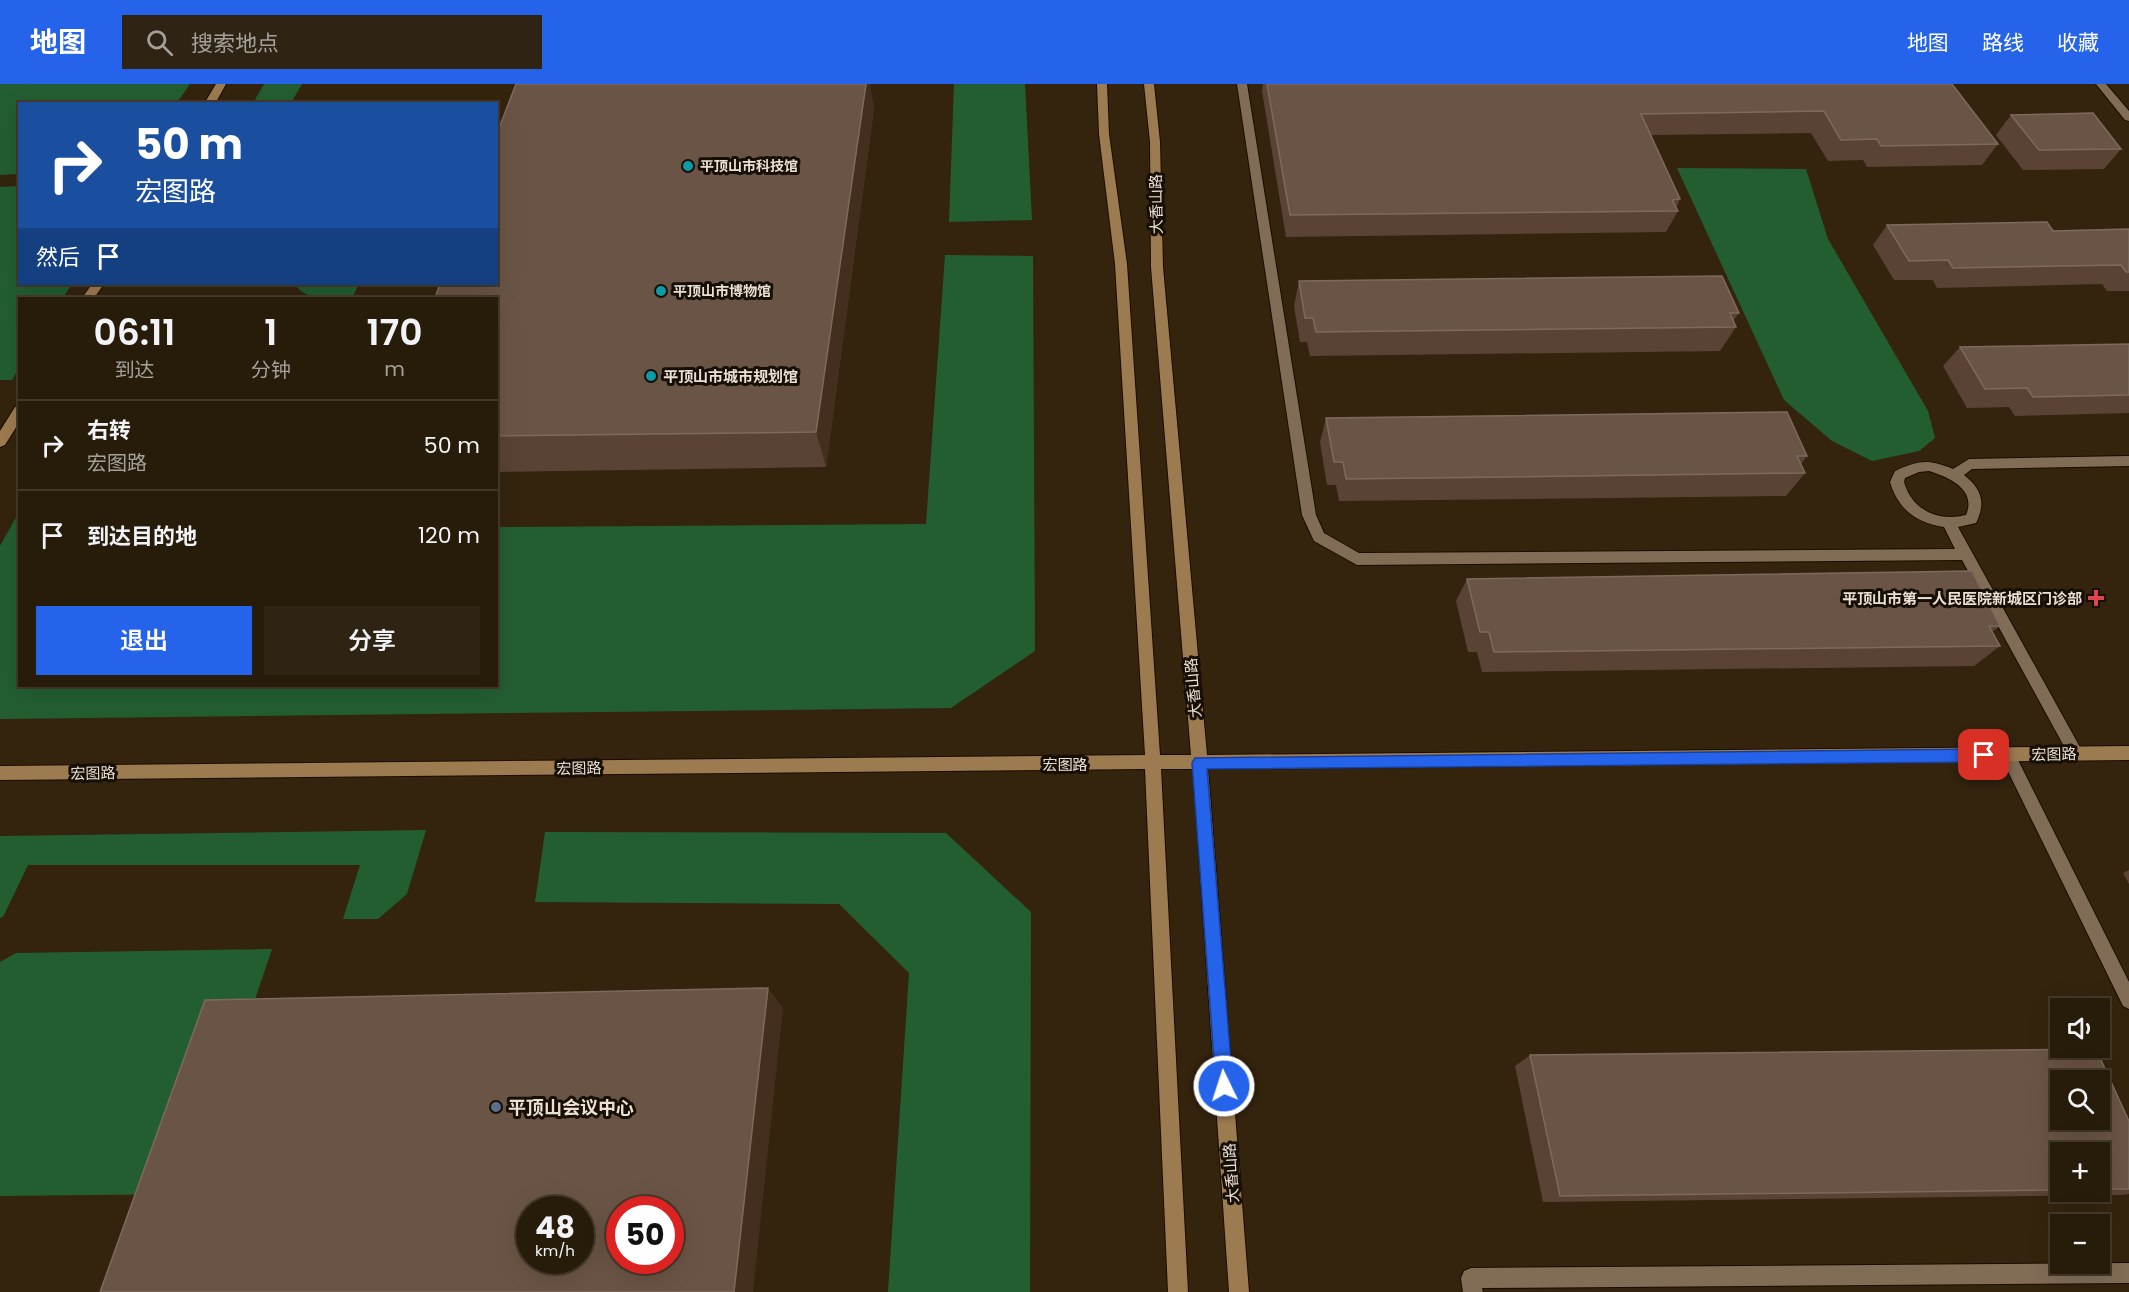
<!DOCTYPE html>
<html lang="zh">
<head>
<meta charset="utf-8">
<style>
	:root { --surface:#271b0a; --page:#2f2413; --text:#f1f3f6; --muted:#a4a19c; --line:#43392b; --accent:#2563eb }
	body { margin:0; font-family:Poppins,"Noto Sans SC",sans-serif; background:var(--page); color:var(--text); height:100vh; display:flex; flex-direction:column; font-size:22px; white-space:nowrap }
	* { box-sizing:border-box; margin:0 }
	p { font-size:20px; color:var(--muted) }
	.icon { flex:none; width:33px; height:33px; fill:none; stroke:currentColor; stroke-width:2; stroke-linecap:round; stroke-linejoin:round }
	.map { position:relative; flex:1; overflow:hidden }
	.details { position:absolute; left:18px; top:213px; width:480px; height:390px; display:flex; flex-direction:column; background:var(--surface); border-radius:0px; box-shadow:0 6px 24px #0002,0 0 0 2px var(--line) }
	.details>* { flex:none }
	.hud { position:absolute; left:18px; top:18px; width:480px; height:183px; border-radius:0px; box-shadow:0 6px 24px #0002,0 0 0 2px var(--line); background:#1a4fa0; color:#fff; overflow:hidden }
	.buttons { position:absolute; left:2050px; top:914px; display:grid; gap:12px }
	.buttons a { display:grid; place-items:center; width:60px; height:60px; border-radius:0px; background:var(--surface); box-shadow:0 6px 24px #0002,0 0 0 2px var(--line); font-size:30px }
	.speed { position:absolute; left:516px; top:1112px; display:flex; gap:12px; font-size:30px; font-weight:700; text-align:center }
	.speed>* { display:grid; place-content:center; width:78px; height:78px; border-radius:50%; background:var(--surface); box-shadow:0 6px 24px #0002,0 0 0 2px var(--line); line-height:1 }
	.speed small { font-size:15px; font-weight:400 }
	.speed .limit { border:9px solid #d22; background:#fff; color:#111 }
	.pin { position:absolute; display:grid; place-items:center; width:51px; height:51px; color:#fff; margin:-26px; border-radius:12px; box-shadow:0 3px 9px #0006 }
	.me { position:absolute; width:66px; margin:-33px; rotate:356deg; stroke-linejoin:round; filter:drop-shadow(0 0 4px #0008) }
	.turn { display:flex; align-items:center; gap:21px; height:126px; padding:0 18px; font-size:27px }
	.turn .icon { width:78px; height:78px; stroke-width:2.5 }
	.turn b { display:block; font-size:42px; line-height:51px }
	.then { display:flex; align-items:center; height:57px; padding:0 18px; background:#0003; gap:12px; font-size:22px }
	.eta { display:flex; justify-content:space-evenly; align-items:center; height:102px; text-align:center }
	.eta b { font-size:36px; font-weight:600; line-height:42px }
	.primary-button { display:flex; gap:12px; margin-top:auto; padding:12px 18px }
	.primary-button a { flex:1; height:69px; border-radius:0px; background:var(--accent); color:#fff; font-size:24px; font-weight:600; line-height:69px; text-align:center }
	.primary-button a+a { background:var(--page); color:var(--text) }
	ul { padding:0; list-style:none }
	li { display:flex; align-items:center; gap:18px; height:90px; padding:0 18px; border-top:2px solid var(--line) }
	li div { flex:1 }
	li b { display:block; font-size:22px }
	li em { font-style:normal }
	header { display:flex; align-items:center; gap:36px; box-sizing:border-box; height:84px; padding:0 30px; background:var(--accent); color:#fff }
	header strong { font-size:28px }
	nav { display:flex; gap:33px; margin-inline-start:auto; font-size:21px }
	.search { width:420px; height:54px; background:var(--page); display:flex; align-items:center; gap:15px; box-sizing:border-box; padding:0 21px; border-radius:0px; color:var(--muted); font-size:22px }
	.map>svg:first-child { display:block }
	.green { fill:#235e31 }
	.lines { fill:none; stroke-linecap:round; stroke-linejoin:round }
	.lane-casing { stroke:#1b0c00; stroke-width:2 }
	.secondary-casing { stroke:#1b0c00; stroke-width:2 }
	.lane { fill:#816d56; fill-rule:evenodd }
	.secondary { fill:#9d7b51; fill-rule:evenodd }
	.wall { fill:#5a4334; fill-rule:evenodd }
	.shaded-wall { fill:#442f1e }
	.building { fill:#6a5445; stroke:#7e6a5c; stroke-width:1.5; fill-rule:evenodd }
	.route { fill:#2563eb; stroke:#184099; stroke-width:1.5 }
	.culture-dot { fill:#0f9aa8; stroke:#160f06; stroke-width:2 }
	.health-dot { fill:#e0444e; stroke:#160f06; stroke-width:2 }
	.service-dot { fill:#5c6f8a; stroke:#160f06; stroke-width:2 }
	.labels { text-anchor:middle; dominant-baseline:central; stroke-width:6; stroke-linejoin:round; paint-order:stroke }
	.far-poi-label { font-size:14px; font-weight:bold; fill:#ece0d4; stroke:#160f06; text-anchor:start }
	.street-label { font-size:15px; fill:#ece0d4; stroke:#160f06 }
	.poi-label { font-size:15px; font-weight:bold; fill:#ece0d4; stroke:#160f06; text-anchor:start }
	.near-poi-label { font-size:18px; font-weight:bold; fill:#ece0d4; stroke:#160f06; text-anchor:start }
</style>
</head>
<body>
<header>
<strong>地图</strong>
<div class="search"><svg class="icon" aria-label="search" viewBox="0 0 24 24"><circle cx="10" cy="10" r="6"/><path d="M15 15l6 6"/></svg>搜索地点</div>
<nav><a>地图</a><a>路线</a><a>收藏</a></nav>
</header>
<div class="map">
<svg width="2129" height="1208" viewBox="0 0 2129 1208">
	<rect width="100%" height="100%" fill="#34240e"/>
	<path class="green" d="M0,0H190L177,19L20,20L19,90L0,91Z
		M264,0H302L291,19H253Z
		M954,0H1025L1032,136L949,138Z
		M1677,84L1806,85L1828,155L1928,327L1935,354L1919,367L1872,377L1832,357L1784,316Z
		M19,102L20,200H72L63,214H20L19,284L12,296H0V103Z
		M945,171L1033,172L1035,567L951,624L0,635V462L19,428L20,602H496L497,443L926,440Z
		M294,200H359L352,214C331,214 309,219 294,200Z
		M426,746L407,810L378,835H343L360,781H28L3,833L0,834V752Z
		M545,748L946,749L1031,828L1030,1208H888L909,889L839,820L535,818Z
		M272,865L189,1110L0,1112V878L16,869Z"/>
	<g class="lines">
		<defs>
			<path id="lane" d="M1237,0H1247L1316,431L1324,449L1359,469L1955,465L1944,443C1916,439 1898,425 1890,398L1895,387C1920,376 1928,375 1953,385L1969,375L2129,372V382L1972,385L1964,391C1982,405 1986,419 1976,439L1958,443L2081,665L2084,670L2081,675L2076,677L2071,675L1962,476L1357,481L1314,457L1302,431ZM1929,387C1949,393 1977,406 1966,431C1938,438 1912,426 1904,398L1905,394L1919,388Z
				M2096,0H2106L2129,27V37L2125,36Z
				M2008,664L2013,666L2129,898V925L2123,922L2000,671L2003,666Z
				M2129,1179V1199L1482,1204L1483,1208H1463L1461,1194L1464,1187L1471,1184Z"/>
			<path id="secondary" d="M216,0H226L215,20H204Z
				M1097,0H1107L1109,50L1127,180L1160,671H1191L1151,183L1150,58L1144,0H1154L1160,58L1163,183L1207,671L2129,662V676L1208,685L1249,1208H1229L1193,685H1161L1188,1208H1168L1145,685L0,696V682L1145,671L1115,180L1099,50Z
				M92,200H104L94,214H82Z
				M20,321V337L5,361L0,363V347L15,323Z"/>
		</defs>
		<use href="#lane" class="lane-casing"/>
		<use href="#secondary" class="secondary-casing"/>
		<use href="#lane" class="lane"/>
		<use href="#secondary" class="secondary"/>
	</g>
	<path class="wall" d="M1263,0H1952L1998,60L1982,81L1867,83L1863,76L1828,77L1811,49L1651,51L1680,115L1676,124L1678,127L1666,148L1286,153L1262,7Z
		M874,24L826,383L496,388V214Z
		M2011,31L2121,65L2104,85L2023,86L1996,51Z
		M1887,141L2053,147L2129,145V207H2107L2102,200L1937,204L1933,196H1894L1873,161Z
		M1299,197L1739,229L1733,237L1736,243L1720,267L1310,272L1307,258H1300L1294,222Z
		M2129,260V329L2015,332L2009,323L1967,324L1943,282L1960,263Z
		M1326,334L1807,372L1801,380L1805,389L1786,412L1339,417L1336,401H1327L1320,358Z
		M1467,495L2000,542L1992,548L2000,562L1974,582L1482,588L1477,568H1468L1456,517Z
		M2129,786V800L2123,789Z
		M2096,965L2129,1037V1105H2119H2129V1110L2122,1111L1543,1118L1515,982L1530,971ZM2061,996H2100V1035H2061ZM2061,1068H2100V1107H2061Z"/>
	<path class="shaded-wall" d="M866,0H870L874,24L826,383L816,348Z
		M768,904L783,924L753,1208H734Z"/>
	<path class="building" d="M516,0H866L816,348L496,352V214H435L440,200H496V52Z
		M1267,0H1952L1998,60L1881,62L1877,55L1841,56L1824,27L1641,30L1680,115L1672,116L1678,127L1290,131Z
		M2093,29L2121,65L2039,66L2011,31Z
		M2047,138L2053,147L2129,145V188H2126L2121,181L1953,184L1948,176L1909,177L1887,141Z
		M1722,192L1739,229H1730L1736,243L1316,248L1313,234H1305L1299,197Z
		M2129,260V311L2033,313L2027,304L1985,305L1960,263Z
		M1787,328L1807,372H1797L1805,389L1346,395L1343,378H1334L1326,334Z
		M1972,487L2000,542H1989L2000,562L1494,568L1489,548H1480L1467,495Z
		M768,904L734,1208H100L205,916ZM530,1125H580V1176H530ZM620,1125H670V1176H620Z
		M2096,965L2129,1037V1105H2100V1068H2061V1106L1560,1112L1530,971ZM2061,996H2100V1035H2061Z"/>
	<path class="route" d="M1984,665L1989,667L1992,671L1989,676L1984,678L1207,685L1233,1002L1230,1008L1224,1010L1219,1008L1216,1002L1192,679L1195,674Z"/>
	<g class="culture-dot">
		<circle cx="688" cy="82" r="6"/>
		<circle cx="661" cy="207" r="6"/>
		<circle cx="651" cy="292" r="6"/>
	</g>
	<path class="health-dot" d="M2093 505h6v6h6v6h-6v6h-6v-6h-6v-6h6z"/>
	<circle class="service-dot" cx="496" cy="1023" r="6"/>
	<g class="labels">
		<g class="far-poi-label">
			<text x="700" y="82">平顶山市科技馆</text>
			<text x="673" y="207">平顶山市博物馆</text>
		</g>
		<g class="street-label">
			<text transform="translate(1156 120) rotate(-91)">大香山路</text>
			<text transform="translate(1193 604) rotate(-95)">大香山路</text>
			<text transform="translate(2054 670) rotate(-1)">宏图路</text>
			<text x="1065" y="680">宏图路</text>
			<text transform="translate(579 684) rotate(-1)">宏图路</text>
			<text transform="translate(93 689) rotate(-1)">宏图路</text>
			<text transform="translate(1231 1089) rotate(-94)">大香山路</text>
		</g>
		<g class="poi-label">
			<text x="663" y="292">平顶山市城市规划馆</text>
			<text x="2082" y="514" text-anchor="end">平顶山市第一人民医院新城区门诊部</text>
		</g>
		<g class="near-poi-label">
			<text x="508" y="1023">平顶山会议中心</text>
		</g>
	</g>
</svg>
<div class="buttons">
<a><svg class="icon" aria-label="sound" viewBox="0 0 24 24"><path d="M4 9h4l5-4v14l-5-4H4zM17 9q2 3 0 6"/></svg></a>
<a><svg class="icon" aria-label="search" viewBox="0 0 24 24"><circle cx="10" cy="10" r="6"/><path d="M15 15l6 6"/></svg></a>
<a>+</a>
<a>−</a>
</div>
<div class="speed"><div>48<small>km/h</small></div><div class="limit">50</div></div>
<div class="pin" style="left:1984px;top:671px;background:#d93025"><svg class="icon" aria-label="arrive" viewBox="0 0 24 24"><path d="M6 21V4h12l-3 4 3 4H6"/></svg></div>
<svg class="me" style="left:1224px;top:1002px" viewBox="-20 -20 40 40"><circle r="17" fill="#2563eb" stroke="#fff" stroke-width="3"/><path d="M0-11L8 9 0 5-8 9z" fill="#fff"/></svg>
<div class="hud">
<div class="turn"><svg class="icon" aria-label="right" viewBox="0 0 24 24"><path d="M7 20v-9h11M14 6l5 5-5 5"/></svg><div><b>50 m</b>宏图路</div></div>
<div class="then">然后<svg class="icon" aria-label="arrive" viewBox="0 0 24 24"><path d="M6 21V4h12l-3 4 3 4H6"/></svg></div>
</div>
<section class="details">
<div class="eta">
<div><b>06:11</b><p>到达</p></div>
<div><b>1</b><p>分钟</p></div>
<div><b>170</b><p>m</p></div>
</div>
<ul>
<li><svg class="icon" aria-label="right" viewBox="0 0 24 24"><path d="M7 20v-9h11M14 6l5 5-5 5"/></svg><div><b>右转</b><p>宏图路</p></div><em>50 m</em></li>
<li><svg class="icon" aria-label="arrive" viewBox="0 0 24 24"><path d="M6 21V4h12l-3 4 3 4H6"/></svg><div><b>到达目的地</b></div><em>120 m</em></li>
</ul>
<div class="primary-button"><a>退出</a><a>分享</a></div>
</section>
</div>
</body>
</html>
